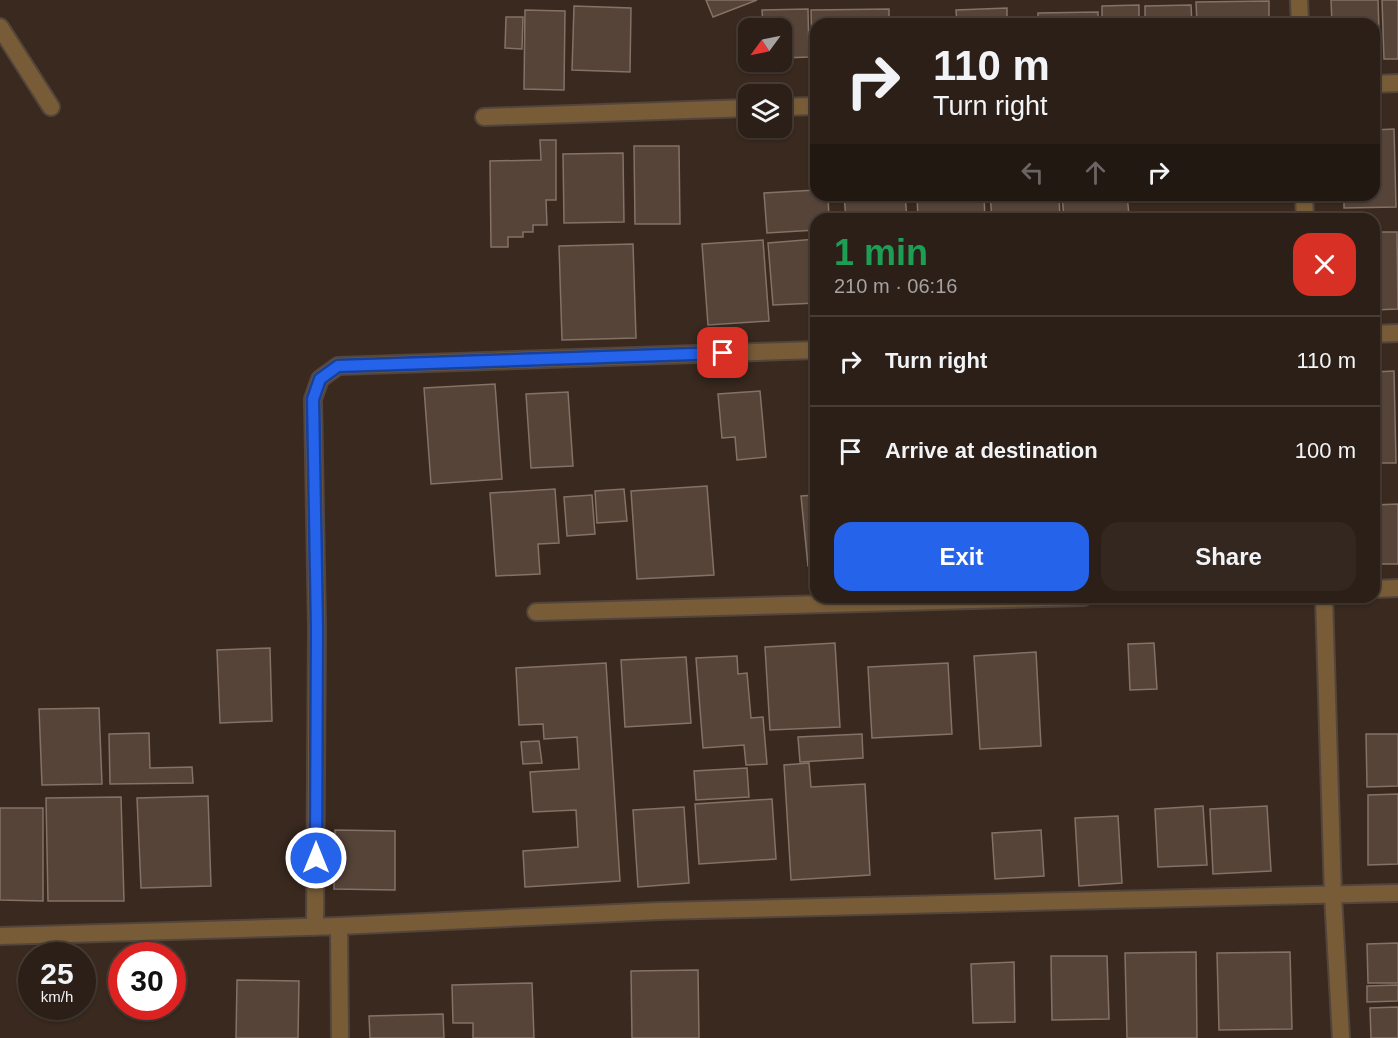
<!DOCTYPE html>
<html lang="en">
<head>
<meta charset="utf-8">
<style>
	:root { --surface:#2b1f17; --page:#332720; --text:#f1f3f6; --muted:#a6a2a1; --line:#473d36; --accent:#2563eb }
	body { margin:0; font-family:Arial,sans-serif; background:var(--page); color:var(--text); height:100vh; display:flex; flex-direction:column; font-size:22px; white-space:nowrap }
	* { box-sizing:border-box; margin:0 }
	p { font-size:20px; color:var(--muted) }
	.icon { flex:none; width:33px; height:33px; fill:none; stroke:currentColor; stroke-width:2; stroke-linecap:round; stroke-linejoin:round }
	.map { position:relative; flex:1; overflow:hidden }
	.panel { position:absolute; left:810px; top:213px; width:570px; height:390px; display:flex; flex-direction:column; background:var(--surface); border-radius:18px; box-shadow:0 2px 4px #0004,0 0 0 2px var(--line) }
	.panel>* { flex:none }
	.banner { position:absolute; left:810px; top:18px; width:570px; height:183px; border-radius:18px; box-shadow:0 2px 4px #0004,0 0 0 2px var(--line); background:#2b1f17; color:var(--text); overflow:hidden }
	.needle { width:39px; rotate:237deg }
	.controls { position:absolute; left:738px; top:18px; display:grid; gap:12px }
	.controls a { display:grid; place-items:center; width:54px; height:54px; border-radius:12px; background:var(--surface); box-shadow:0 2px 4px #0004,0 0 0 2px var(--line); font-size:30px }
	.speed { position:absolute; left:18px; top:942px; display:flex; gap:12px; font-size:30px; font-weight:700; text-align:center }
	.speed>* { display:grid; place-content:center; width:78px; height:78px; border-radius:50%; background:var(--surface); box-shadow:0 2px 4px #0004,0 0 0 2px var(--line); line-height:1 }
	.speed small { font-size:15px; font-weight:400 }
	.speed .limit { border:9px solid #d22; background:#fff; color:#111 }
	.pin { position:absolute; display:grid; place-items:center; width:51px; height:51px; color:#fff; margin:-26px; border-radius:12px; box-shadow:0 3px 9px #0006 }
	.me { position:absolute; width:66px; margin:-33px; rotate:0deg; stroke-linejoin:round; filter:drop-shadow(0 0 4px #0008) }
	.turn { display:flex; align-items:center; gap:21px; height:126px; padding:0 24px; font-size:27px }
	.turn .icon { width:78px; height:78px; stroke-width:2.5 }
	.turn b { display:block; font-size:42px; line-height:51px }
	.lanes { display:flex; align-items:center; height:57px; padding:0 24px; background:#0003; justify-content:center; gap:30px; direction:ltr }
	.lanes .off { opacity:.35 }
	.round { display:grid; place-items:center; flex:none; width:63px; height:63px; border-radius:18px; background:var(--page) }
	.overview { display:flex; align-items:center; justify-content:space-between; height:102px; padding:0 24px }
	h1 { font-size:36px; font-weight:800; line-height:45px; color:#1e9e55 }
	.action { display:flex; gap:12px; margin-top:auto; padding:12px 24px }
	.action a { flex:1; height:69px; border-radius:18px; background:var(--accent); color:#fff; font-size:24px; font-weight:800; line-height:69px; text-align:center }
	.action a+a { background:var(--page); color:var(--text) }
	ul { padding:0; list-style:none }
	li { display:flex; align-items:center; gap:18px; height:90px; padding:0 24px; border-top:2px solid var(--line) }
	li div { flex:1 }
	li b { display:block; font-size:22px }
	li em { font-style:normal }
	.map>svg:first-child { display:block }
	.building { fill:#564439; stroke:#857266; stroke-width:1.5 }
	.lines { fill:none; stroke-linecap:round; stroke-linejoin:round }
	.minor-casing { stroke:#54453c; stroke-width:20 }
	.tertiary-casing { stroke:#54453c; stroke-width:20 }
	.minor { stroke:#775c37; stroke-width:16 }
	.tertiary { stroke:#775c37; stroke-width:16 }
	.route-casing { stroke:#184099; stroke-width:15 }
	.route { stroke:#2563eb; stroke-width:10 }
</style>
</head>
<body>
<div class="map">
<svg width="1398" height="1038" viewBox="0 0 1398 1038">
	<rect width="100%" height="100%" fill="#39291f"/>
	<path class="building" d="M706,0H757L713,17Z
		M1331,0H1378L1380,63H1374V24H1332Z
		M1382,0H1398V59H1384Z
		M1269,1V24H1197L1196,2Z
		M1139,5V24H1102V6Z
		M1191,5L1192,24H1145V6Z
		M574,6L631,8L630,72L572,70Z
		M1007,8V24H957L956,10Z
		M808,9L809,57L782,58V28H763L762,10Z
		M889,9V24H816V86H813L811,10Z
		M525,10L565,11L564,90L524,89Z
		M1098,12V24H1038V13Z
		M506,17H523L522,49L505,48Z
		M1394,129L1396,207L1344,208V195H1374V130Z
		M540,140H556V200H546L547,225H533V232H523V237H508V247H491L490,161L541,160Z
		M634,146H679L680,224H635Z
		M623,153L624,222L564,223L563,154Z
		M816,190V195H828L829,219H816V230L767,233L764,193Z
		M844,195H905L907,219H846Z
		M917,195H984L985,219H918Z
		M990,195H1059L1060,219H992Z
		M1062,195H1127L1129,215L1064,219Z
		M1138,195H1181V198L1139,201Z
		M1374,232H1397L1398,309L1374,310Z
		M816,239V303L773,305L768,243Z
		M763,240L769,321L708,325L702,244Z
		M633,244L636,338L562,340L559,246Z
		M1394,371L1396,463H1374V372Z
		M495,384L502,479L431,484L424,388Z
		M760,391L766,457L737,460L735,437L722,438L718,394Z
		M568,392L573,466L531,468L526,394Z
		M707,486L714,575L637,579L631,491Z
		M555,489L559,543L538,544L540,574L496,576L490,493Z
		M624,489L627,521L597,523L595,491Z
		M592,495L595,534L567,536L564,497Z
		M816,495V565L808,566L801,496Z
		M1398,504V564H1374V505Z
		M835,643L840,727L770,730L765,647Z
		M1154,643L1157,689L1130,690L1128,644Z
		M270,648L272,721L220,723L217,650Z
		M1036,652L1041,746L980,749L974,656Z
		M737,656L738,674L747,673L751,718L763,717L767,764L746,765L744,745L703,748L696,658Z
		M686,657L691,723L625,727L621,660Z
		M606,663L620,881L525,887L523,851L578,847L576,810L533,812L530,772L579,769L577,737L544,739L543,724L519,725L516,668Z
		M948,663L952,734L872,738L868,667Z
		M99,708L102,784L42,785L39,709Z
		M149,733L150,768L192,767L193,783L110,784L109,734Z
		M862,734L863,758L800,762L798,737Z
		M1366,734H1398V786L1367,787Z
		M539,741L542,763L523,764L521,742Z
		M809,763L811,787L865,784L870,875L791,880L784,765Z
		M747,768L749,797L696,800L694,771Z
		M1398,794V864L1368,865V795Z
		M208,796L211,886L141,888L137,798Z
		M121,797L124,901H48L46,798Z
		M772,799L776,859L699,864L695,804Z
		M1203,806L1207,865L1158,867L1155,809Z
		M1267,806L1271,871L1213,874L1210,809Z
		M684,807L689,883L638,887L633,810Z
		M0,808H43V901L0,900Z
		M1118,816L1122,883L1079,886L1075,818Z
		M335,830L395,831V890L334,889Z
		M1041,830L1044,876L995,879L992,833Z
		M1398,943V983H1368L1367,944Z
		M1196,952L1197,1038H1127L1125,953Z
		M1290,952L1292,1029L1219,1030L1217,953Z
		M1051,956H1107L1109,1019L1052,1020Z
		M1014,962L1015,1022L973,1023L971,964Z
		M698,970L699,1038H632L631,971Z
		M237,980L299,981L298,1038H236Z
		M532,983L534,1038H473V1023H453L452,985Z
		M1398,985V1001L1367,1002V986Z
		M1398,1007V1038H1371L1370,1008Z
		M443,1014L444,1038H370L369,1016Z"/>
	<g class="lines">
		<defs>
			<path id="minor" d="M0,27L51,107
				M1374,84L1398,83
				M782,107L816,106
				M484,117L748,108
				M1374,334L1398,333
				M1374,589L1398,588
				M536,612L1084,597
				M339,926L340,1038
				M315,927L317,628L313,399L320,379L338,366L816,350
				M0,936L339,926L659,911L1398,893"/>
			<path id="tertiary" d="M1299,0L1300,24
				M1304,195L1305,219
				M1324,597L1333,895L1341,1038"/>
		</defs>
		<use href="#minor" class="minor-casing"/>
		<use href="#tertiary" class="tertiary-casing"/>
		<use href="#minor" class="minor"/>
		<use href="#tertiary" class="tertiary"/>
	</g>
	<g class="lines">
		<defs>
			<path id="route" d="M316,858L317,628L313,399L320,379L338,366L723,353"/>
		</defs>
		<use href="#route" class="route-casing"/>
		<use href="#route" class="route"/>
	</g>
</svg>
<div class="controls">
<a><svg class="needle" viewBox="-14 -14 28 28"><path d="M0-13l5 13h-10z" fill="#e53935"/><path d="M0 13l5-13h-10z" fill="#a6a2a1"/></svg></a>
<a><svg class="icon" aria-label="layers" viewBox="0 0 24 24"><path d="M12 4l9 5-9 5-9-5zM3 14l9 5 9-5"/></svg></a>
</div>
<div class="speed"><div>25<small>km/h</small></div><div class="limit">30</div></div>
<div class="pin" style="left:723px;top:353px;background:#d93025"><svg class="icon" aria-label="arrive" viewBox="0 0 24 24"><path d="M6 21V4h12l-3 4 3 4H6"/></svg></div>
<svg class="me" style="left:316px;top:858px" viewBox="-20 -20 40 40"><circle r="17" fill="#2563eb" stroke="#fff" stroke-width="3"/><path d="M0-11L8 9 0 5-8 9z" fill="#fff"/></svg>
<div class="banner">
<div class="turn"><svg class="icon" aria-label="right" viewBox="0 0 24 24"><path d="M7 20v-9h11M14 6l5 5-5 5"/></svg><div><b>110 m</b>Turn right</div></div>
<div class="lanes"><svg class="icon off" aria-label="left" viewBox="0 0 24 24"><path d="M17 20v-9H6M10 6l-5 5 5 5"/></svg><svg class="icon off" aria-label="ahead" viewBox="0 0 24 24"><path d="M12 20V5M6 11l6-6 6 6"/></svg><svg class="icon" aria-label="right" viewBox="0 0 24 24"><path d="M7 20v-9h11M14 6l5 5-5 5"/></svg></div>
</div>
<section class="panel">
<div class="overview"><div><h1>1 min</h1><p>210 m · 06:16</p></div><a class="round" style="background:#d93025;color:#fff"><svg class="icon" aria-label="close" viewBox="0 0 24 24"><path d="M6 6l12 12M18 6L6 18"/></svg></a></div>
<ul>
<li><svg class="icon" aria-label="right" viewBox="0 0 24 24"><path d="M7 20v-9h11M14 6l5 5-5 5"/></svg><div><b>Turn right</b></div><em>110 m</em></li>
<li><svg class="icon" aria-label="arrive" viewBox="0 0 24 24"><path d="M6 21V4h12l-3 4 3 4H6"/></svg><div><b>Arrive at destination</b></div><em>100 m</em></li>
</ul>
<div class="action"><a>Exit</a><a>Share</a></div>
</section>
</div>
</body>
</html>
